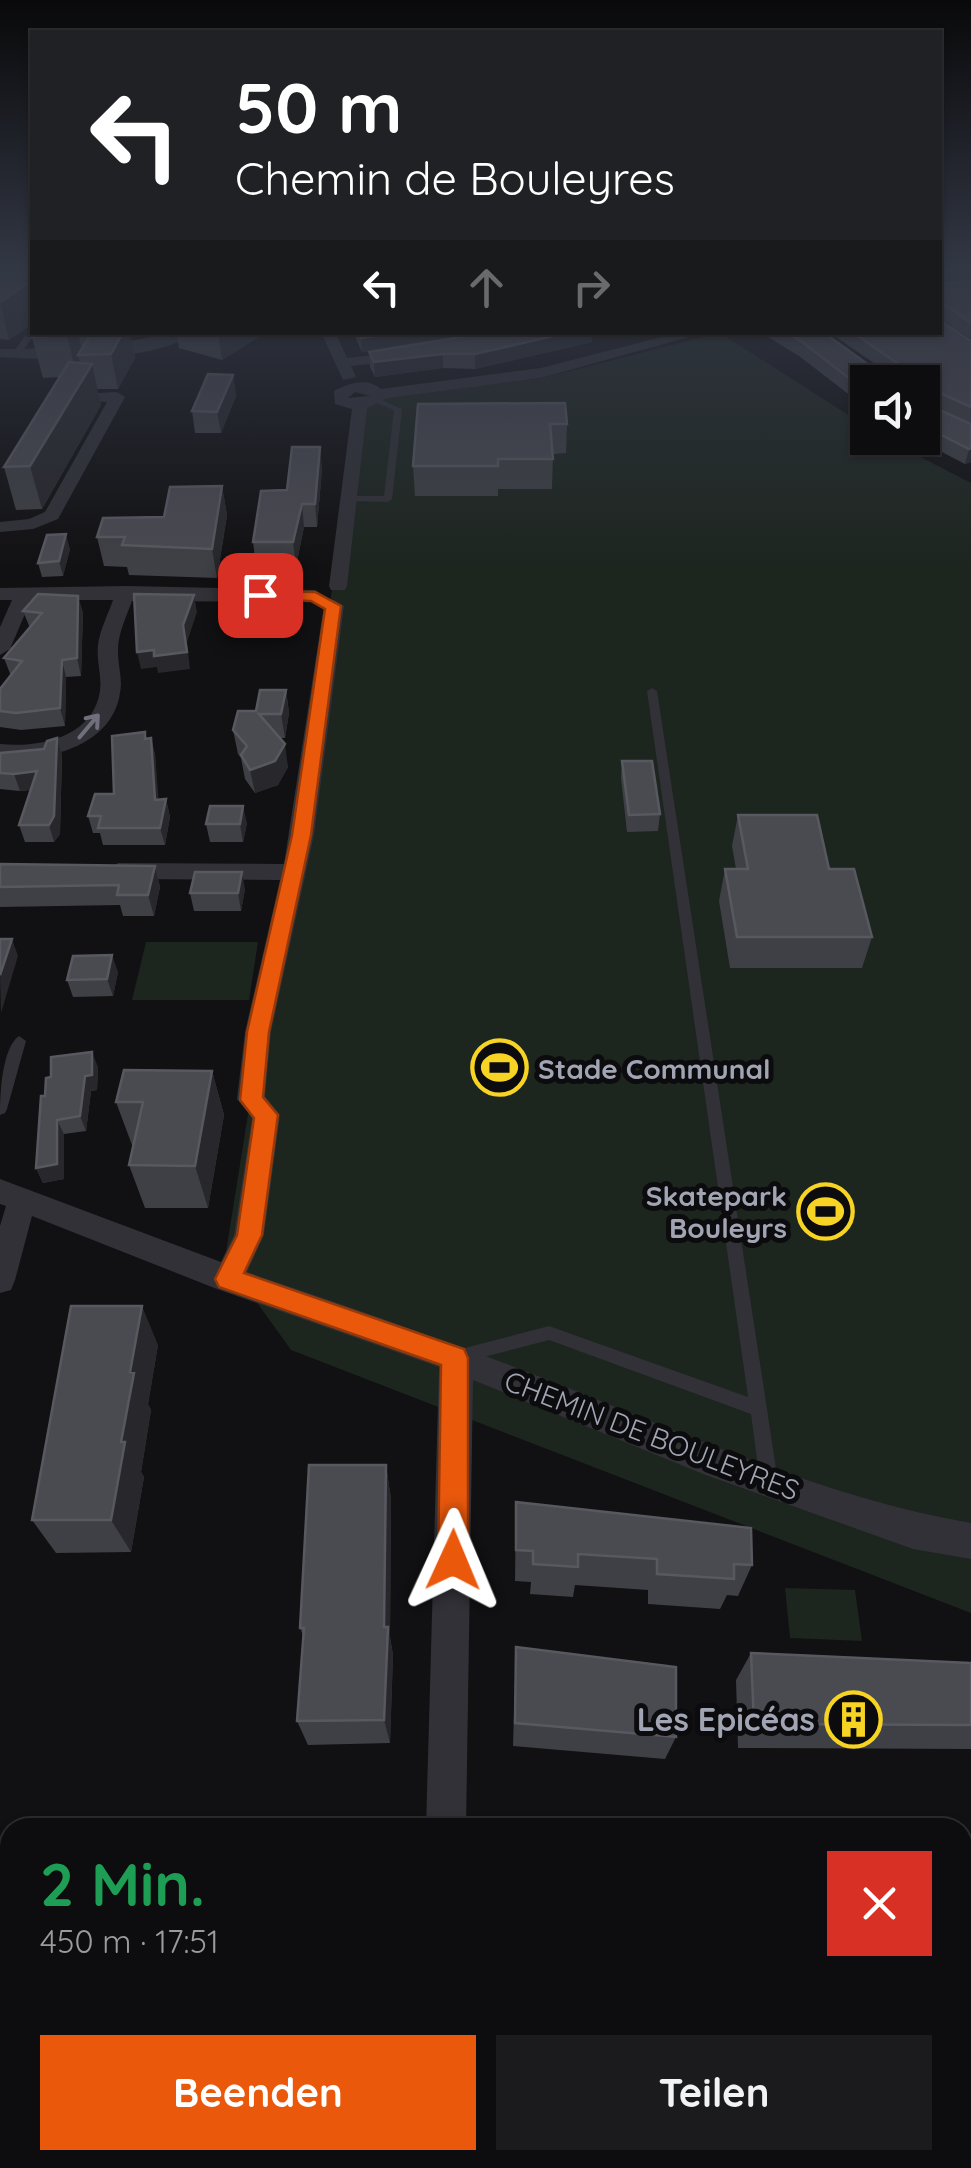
<!DOCTYPE html>
<html lang="de">
<head>
<meta charset="utf-8">
<style>
	:root { --surface:#0d0c0e; --page:#1b1a1c; --text:#f1f3f6; --muted:#9a9b9e; --line:#2d2c2e; --accent:#ea580c }
	body { margin:0; font-family:Quicksand,sans-serif; background:var(--page); color:var(--text); height:100vh; display:flex; flex-direction:column; font-size:38px; white-space:nowrap }
	* { box-sizing:border-box; margin:0 }
	p { font-size:32px; color:var(--muted) }
	.icon { flex:none; width:55px; height:55px; fill:none; stroke:currentColor; stroke-width:2; stroke-linecap:round; stroke-linejoin:round }
	.map { position:relative; flex:1; overflow:hidden }
	.side { position:absolute; left:0px; top:1818px; width:972px; height:352px; display:flex; flex-direction:column; background:var(--surface); border-radius:30px 30px 0 0; box-shadow:0 2px 8px #0004,0 0 0 2px var(--line) }
	.side>* { flex:none }
	.top-card { position:absolute; left:30px; top:30px; width:912px; height:305px; border-radius:0px; box-shadow:0 2px 8px #0004,0 0 0 2px var(--line); background:#202124; color:#fff; overflow:hidden }
	.buttons { position:absolute; left:850px; top:365px; display:grid; gap:20px }
	.buttons a { display:grid; place-items:center; width:90px; height:90px; border-radius:0px; background:var(--surface); box-shadow:0 2px 8px #0004,0 0 0 2px var(--line); font-size:50px }
	.pin { position:absolute; display:grid; place-items:center; width:85px; height:85px; color:#fff; margin:-42px; border-radius:20px; box-shadow:0 5px 15px #0006 }
	.me { position:absolute; width:110px; margin:-55px; rotate:1deg; stroke-linejoin:round; filter:drop-shadow(0 0 8px #0008) }
	.turn { display:flex; align-items:center; gap:35px; height:210px; padding:0 40px; font-size:45px }
	.turn .icon { width:130px; height:130px; stroke-width:2.5 }
	.turn b { display:block; font-size:70px; line-height:85px }
	.lanes { display:flex; align-items:center; height:95px; padding:0 40px; background:#0003; justify-content:center; gap:50px; direction:ltr }
	.lanes .off { opacity:.35 }
	.round { display:grid; place-items:center; flex:none; width:105px; height:105px; border-radius:0px; background:var(--page) }
	.overview { display:flex; align-items:center; justify-content:space-between; height:170px; padding:0 40px }
	h1 { font-size:60px; font-weight:800; line-height:75px; color:#1e9e55 }
	.primary-button { display:flex; gap:20px; margin-top:auto; padding:20px 40px }
	.primary-button a { flex:1; height:115px; border-radius:0px; background:var(--accent); color:#fff; font-size:40px; font-weight:800; line-height:115px; text-align:center }
	.primary-button a+a { background:var(--page); color:var(--text) }
	.map>svg:first-child { display:block }
	.green { fill:#1d251f }
	.lines { fill:none; stroke-linecap:round; stroke-linejoin:round }
	.lane { fill:#313137; fill-rule:evenodd }
	.street { fill:#313137; fill-rule:evenodd }
	.wall { fill:#3f4045 }
	.shaded-wall { fill:#28282c }
	.building { fill:#4a4a51; stroke:#585860; stroke-width:2.5 }
	.oneway { stroke:#6f707b }
	.route { fill:#ea580c; stroke:#983908; stroke-width:2.5 }
	.labels { text-anchor:middle; dominant-baseline:central; stroke-width:10; stroke-linejoin:round; paint-order:stroke }
	.poi-label { font-size:28px; font-weight:bold; fill:#a1a4b3; stroke:#0c0b0d; text-anchor:start }
	.street-label { font-size:28px; fill:#a1a4b3; stroke:#0c0b0d }
	.near-poi-label { font-size:32px; font-weight:bold; fill:#a1a4b3; stroke:#0c0b0d; text-anchor:end }
</style>
</head>
<body>
<div class="map">
<svg width="971" height="2168" viewBox="0 0 971 2168">
	<rect width="100%" height="100%" fill="#111012"/>
	<path class="green" d="M720,333L867,427L868,438H884L971,483V1613L291,1350L225,1258L363,396L538,379Z
		M146,942H258L249,1000H132Z
		M785,1588L855,1590L862,1641L790,1638Z"/>
	<g class="lines">
		<path class="lane" d="M25,336L32,338L19,356H13L12,354Z
			M377,398L402,409L392,499L388,502L348,501V497L351,496H384L394,410L374,402V398Z
			M652,688L657,691L767,1409L778,1482L775,1488L769,1490L763,1488L760,1482L751,1414L549,1340L461,1363L455,1361L453,1356L455,1351L461,1349L549,1326L748,1397L647,691Z
			M19,1036L26,1041L7,1109L5,1113L0,1115C0,1093 2,1048 19,1036Z"/>
		<path class="street" d="M175,332H198C150,363 56,361 0,357V349L97,348Z
			M321,332H335L347,358L404,352L411,356L404,360L351,366L356,377L343,380Z
			M681,332H707L541,378L387,398L367,408L347,586L345,590H331L329,586L352,409L335,404L334,391C349,383 367,377 381,389L541,368ZM355,392L371,396L348,398Z
			M79,394L117,392L125,397L58,519L33,529L0,532V522L29,519L45,512L107,402L79,400Z
			M126,586L315,590L325,596L315,602L132,601C126,618 117,635 118,653C118,666 123,680 120,693C112,747 46,762 0,758V744C38,748 93,738 100,691C102,676 96,660 98,645C100,629 108,615 113,600H31L10,649L0,655V627L12,600H0V588Z
			M334,600L344,606L314,835L271,1032L265,1096L280,1115L264,1235L247,1272C352,1308 458,1344 561,1385C691,1437 834,1500 971,1523V1559L913,1549L703,1474L473,1380L466,1828H426L439,1367L217,1289L32,1216L15,1280L11,1290L0,1293V1226L6,1206L0,1204V1179L221,1262L234,1235L252,1118L237,1099L245,1032L280,880L118,879L106,871L118,863L284,864L324,606Z
			M415,2160H461L460,2168H414Z"/>
	</g>
	<path class="wall" d="M0,267H32V324L9,340L0,339Z
		M940,267H971V279L948,283L971,281V339L941,319V321L971,341V462L965,464L915,438H922V382H868V401L859,395L851,396L799,356L760,332H823L877,371L884,370L829,332H940Z
		M33,332H130L135,358L118,389H97L101,405L42,509L16,510L4,467L60,377L43,378L32,337Z
		M176,332H267L222,360L179,348Z
		M353,332H490L362,352Z
		M592,342L475,369L443,368L375,377L370,367L369,352Z
		M233,375L236,396L221,433H195L192,411Z
		M418,404L567,424L566,453L553,454L552,489H498V496H415L413,466Z
		M322,469L317,527H304L296,566L256,565L253,542L287,490Z
		M222,486L227,515L217,578L129,575L127,567L104,566L97,537L164,517Z
		M70,549L63,576L42,577L38,563Z
		M23,611L83,612L81,676L66,677L65,726L21,730L0,727V689L11,676L4,658L30,628Z
		M286,690L289,713L285,738H279L288,767L278,785L255,793L245,779L241,758L238,754L233,730L256,711Z
		M145,732L147,739L151,738L155,755L158,799H166L170,817L165,845H103L100,833H93L88,816L114,794Z
		M57,738L62,755L60,834L54,842H25L19,825L31,790L20,791L0,789V753L44,749Z
		M622,761L660,814L658,831L627,832L621,778Z
		M738,815L829,869L872,937L862,968H730L719,901L725,869H736L732,846Z
		M247,823L243,842H210L206,824Z
		M0,864L155,866L160,887L154,916H123L120,905L0,907Z
		M245,889L241,911H194L190,893Z
		M118,972L113,996L73,997L67,980Z
		M98,1067L97,1090L91,1091L86,1131L64,1134V1179L43,1183L36,1168L45,1096Z
		M212,1071L224,1115L208,1208H145L129,1165L134,1145H132L116,1102Z
		M158,1345L148,1404L151,1410L141,1472L144,1477L131,1552L56,1553L32,1520Z
		M386,1465L391,1499L390,1637L393,1655L390,1743L308,1745L297,1721L304,1638L300,1628Z
		M516,1502L752,1565L738,1596L727,1595L720,1609L648,1604V1590L575,1585L573,1597L530,1594L531,1582L515,1581Z
		M516,1647L676,1737L665,1759L513,1746Z
		M751,1653L971,1663V1749L738,1748L736,1680Z
		M0,1850H10V1956L0,1957Z"/>
	<path class="shaded-wall" d="M966,267H971L970,278L940,285V272Z
		M32,280V305L29,304L32,324L9,340L0,302Z
		M66,332H78L83,355H78L81,365L75,368Z
		M123,332H130L135,358L118,389L111,354Z
		M218,332H267L222,360Z
		M396,332H490L362,352L361,338Z
		M571,332H592V342L475,369V354Z
		M443,354V368L375,377L374,362Z
		M92,364L101,405L42,509L30,466Z
		M233,375L236,396L221,433L217,412Z
		M863,380L859,395L851,396L854,382Z
		M320,447L322,469L317,527L315,504Z
		M971,448V462L965,464L969,449Z
		M222,486L227,515L217,578L212,549Z
		M302,504L304,527L296,566L293,542Z
		M66,534L70,549L63,576L59,561Z
		M194,595L197,612L187,642L190,669L158,673L157,667L141,669L137,652L183,625Z
		M78,596L83,612L81,676L77,658Z
		M62,660L66,677L65,726L60,708Z
		M286,690L289,713L285,738L281,714Z
		M57,738L62,755L60,834L54,842L49,825Z
		M151,738L155,755L160,817L155,800Z
		M285,744L288,767L278,785L255,793L250,770Z
		M37,771L43,788L20,791L14,774Z
		M166,799L170,817L165,845L160,828Z
		M243,806L247,823L243,842L240,824Z
		M155,866L160,887L154,916L148,895Z
		M242,872L245,889L241,911L238,893Z
		M12,939L18,956L1,1013L0,975Z
		M112,955L118,972L113,996L107,979Z
		M92,1052L98,1067L97,1090L91,1091L86,1131L80,1116L85,1076Z
		M212,1071L224,1115L208,1208L195,1166Z
		M57,1120L64,1134V1179L43,1183L36,1168Z
		M142,1306L158,1345L148,1404L151,1410L141,1472L144,1477L131,1552L111,1520L130,1372Z
		M386,1465L391,1499L390,1637L393,1655L390,1743L384,1720Z"/>
	<path class="building" d="M0,267H32V280L0,302Z
		M940,267H966L940,272Z
		M971,281V323L946,305L941,306V321L971,341V407L923,385L924,403L971,424V448L969,449L922,425V382H868V384L863,380L854,382L802,342L786,332H823L877,371L900,370V365L852,332H940V284Z
		M33,332H66L67,335L32,337Z
		M92,332H123L111,354L78,355Z
		M359,332H396L361,338Z
		M492,332H571L475,354H443L374,362L369,352Z
		M69,362L92,364L30,466L4,467Z
		M208,374L233,375L217,412L192,411Z
		M565,403L567,424H550L553,459H498V466H413L418,404Z
		M292,447H320L315,504H302L293,542H253L261,491L287,490Z
		M222,486L212,549L122,545L125,537H97L103,518L164,517L170,487Z
		M66,534L59,561L38,563L47,535Z
		M38,594L78,596L77,658L62,660L60,708L16,713L0,711V689L22,661L4,658L42,613L23,611Z
		M134,594L194,595L183,625L187,652L154,656V650L137,652Z
		M260,690H286L281,714H259L285,744L275,761L250,770L241,755L247,746L233,730L238,711H256Z
		M145,732V739L151,738L155,800L166,799L160,828H98L101,816H88L95,794H114L112,736Z
		M57,738L54,816L49,825H19L37,771L14,774L0,773V753L44,749L47,741Z
		M622,761H652L660,814L629,815Z
		M210,806H243L240,824H206Z
		M738,815H817L829,869H854L872,937H737L725,869H748Z
		M0,864L155,866L148,895H117L119,885L0,887Z
		M195,872H242L238,893H190Z
		M0,939H12L0,975Z
		M112,955L107,979L67,980L73,956Z
		M92,1052V1075L85,1076L80,1116L57,1120V1164L36,1168L41,1096H45L46,1078L51,1077V1057Z
		M124,1070L212,1071L195,1166L129,1165L143,1102H116Z
		M71,1306H142L130,1372L134,1373L121,1442H125L111,1520H32Z
		M309,1465H386L384,1627H388L384,1720L297,1721L304,1628H300Z
		M516,1502L751,1528L752,1565L734,1564V1579L657,1574V1559L578,1554V1567L533,1564V1551L516,1550Z
		M516,1647L676,1667V1737L515,1723Z
		M751,1653L971,1663V1725L754,1724Z
		M0,1850H10V1950H0Z
		M84,2160H152L151,2168H83Z"/>
	<defs><path id="oneway-shaft" d="M-6 0H5M1.5-3L5.5 0L1.5 3" fill="none" stroke-width="1.6" stroke-linecap="round" stroke-linejoin="round" transform="scale(2.5)"/></defs>
	<use class="oneway" href="#oneway-shaft" transform="translate(89 726) rotate(-50)"/>
	<linearGradient id="sky" x2="0" y2="1"><stop stop-color="#09090a"/><stop offset="0.47" stop-color="#323744"/><stop offset="1" stop-color="#323744" stop-opacity="0"/></linearGradient>
	<rect width="971" height="570" fill="url(#sky)"/>
	<path class="route" d="M260,591L315,592L341,606L311,835L269,1032L263,1097L278,1115L262,1235L244,1273L464,1349L468,1358V1560L463,1570L453,1574L443,1570L438,1560L441,1365L219,1287L215,1279L237,1235L254,1118L240,1100L247,1032L292,835L325,609L311,601L254,599V592Z"/>
	<defs>
		<symbol id="stadium-ring" viewBox="-11 -11 22 22"><circle r="9.5" fill="#0c0b0d" stroke="#f7d424" stroke-width="1.5"/><path d="M0-5a6.5 5 0 1 0 0 10a6.5 5 0 1 0 0-10ZM-3.5-1.8h7v3.6h-7Z" fill="#f7d424"/></symbol>
		<symbol id="building-ring" viewBox="-11 -11 22 22"><circle r="9.5" fill="#0c0b0d" stroke="#f7d424" stroke-width="1.5"/><path d="M-4-6H4V6H1V3H-1V6H-4ZM-2.5-4.3h1.7v1.8h-1.7ZM.8-4.3h1.7v1.8H.8ZM-2.5-1h1.7V.8h-1.7ZM.8-1h1.7V.8H.8Z" fill="#f7d424"/></symbol>
	</defs>
	<g fill-rule="evenodd">
		<use href="#stadium-ring" x="468" y="1036" width="63" height="63"/>
		<use href="#stadium-ring" x="794" y="1180" width="63" height="63"/>
		<use href="#building-ring" x="822" y="1688" width="63" height="63"/>
	</g>
	<g class="labels">
		<g class="poi-label">
			<text x="538" y="1068">Stade Communal</text>
			<text x="787" y="1195" text-anchor="end">Skatepark<tspan x="787" dy="32">Bouleyrs</tspan></text>
		</g>
		<g class="street-label">
			<text transform="translate(652 1435) rotate(21)">CHEMIN DE BOULEYRES</text>
		</g>
		<g class="near-poi-label">
			<text x="815" y="1719">Les Epicéas</text>
		</g>
	</g>
</svg>
<div class="buttons">
<a><svg class="icon" aria-label="sound" viewBox="0 0 24 24"><path d="M4 9h4l5-4v14l-5-4H4zM17 9q2 3 0 6"/></svg></a>
</div>
<div class="pin" style="left:260px;top:595px;background:#d93025"><svg class="icon" aria-label="arrive" viewBox="0 0 24 24"><path d="M6 21V4h12l-3 4 3 4H6"/></svg></div>
<svg class="me" style="left:453px;top:1560px" viewBox="-20 -20 40 40"><path d="M0-17L14 15 0 8-14 15z" fill="#ea580c" stroke="#fff" stroke-width="4"/></svg>
<div class="top-card">
<div class="turn"><svg class="icon" aria-label="left" viewBox="0 0 24 24"><path d="M17 20v-9H6M10 6l-5 5 5 5"/></svg><div><b>50 m</b>Chemin de Bouleyres</div></div>
<div class="lanes"><svg class="icon" aria-label="left" viewBox="0 0 24 24"><path d="M17 20v-9H6M10 6l-5 5 5 5"/></svg><svg class="icon off" aria-label="ahead" viewBox="0 0 24 24"><path d="M12 20V5M6 11l6-6 6 6"/></svg><svg class="icon off" aria-label="right" viewBox="0 0 24 24"><path d="M7 20v-9h11M14 6l5 5-5 5"/></svg></div>
</div>
<section class="side">
<div class="overview"><div><h1>2 Min.</h1><p>450 m · 17:51</p></div><a class="round" style="background:#d93025;color:#fff"><svg class="icon" aria-label="close" viewBox="0 0 24 24"><path d="M6 6l12 12M18 6L6 18"/></svg></a></div>
<div class="primary-button"><a>Beenden</a><a>Teilen</a></div>
</section>
</div>
</body>
</html>
